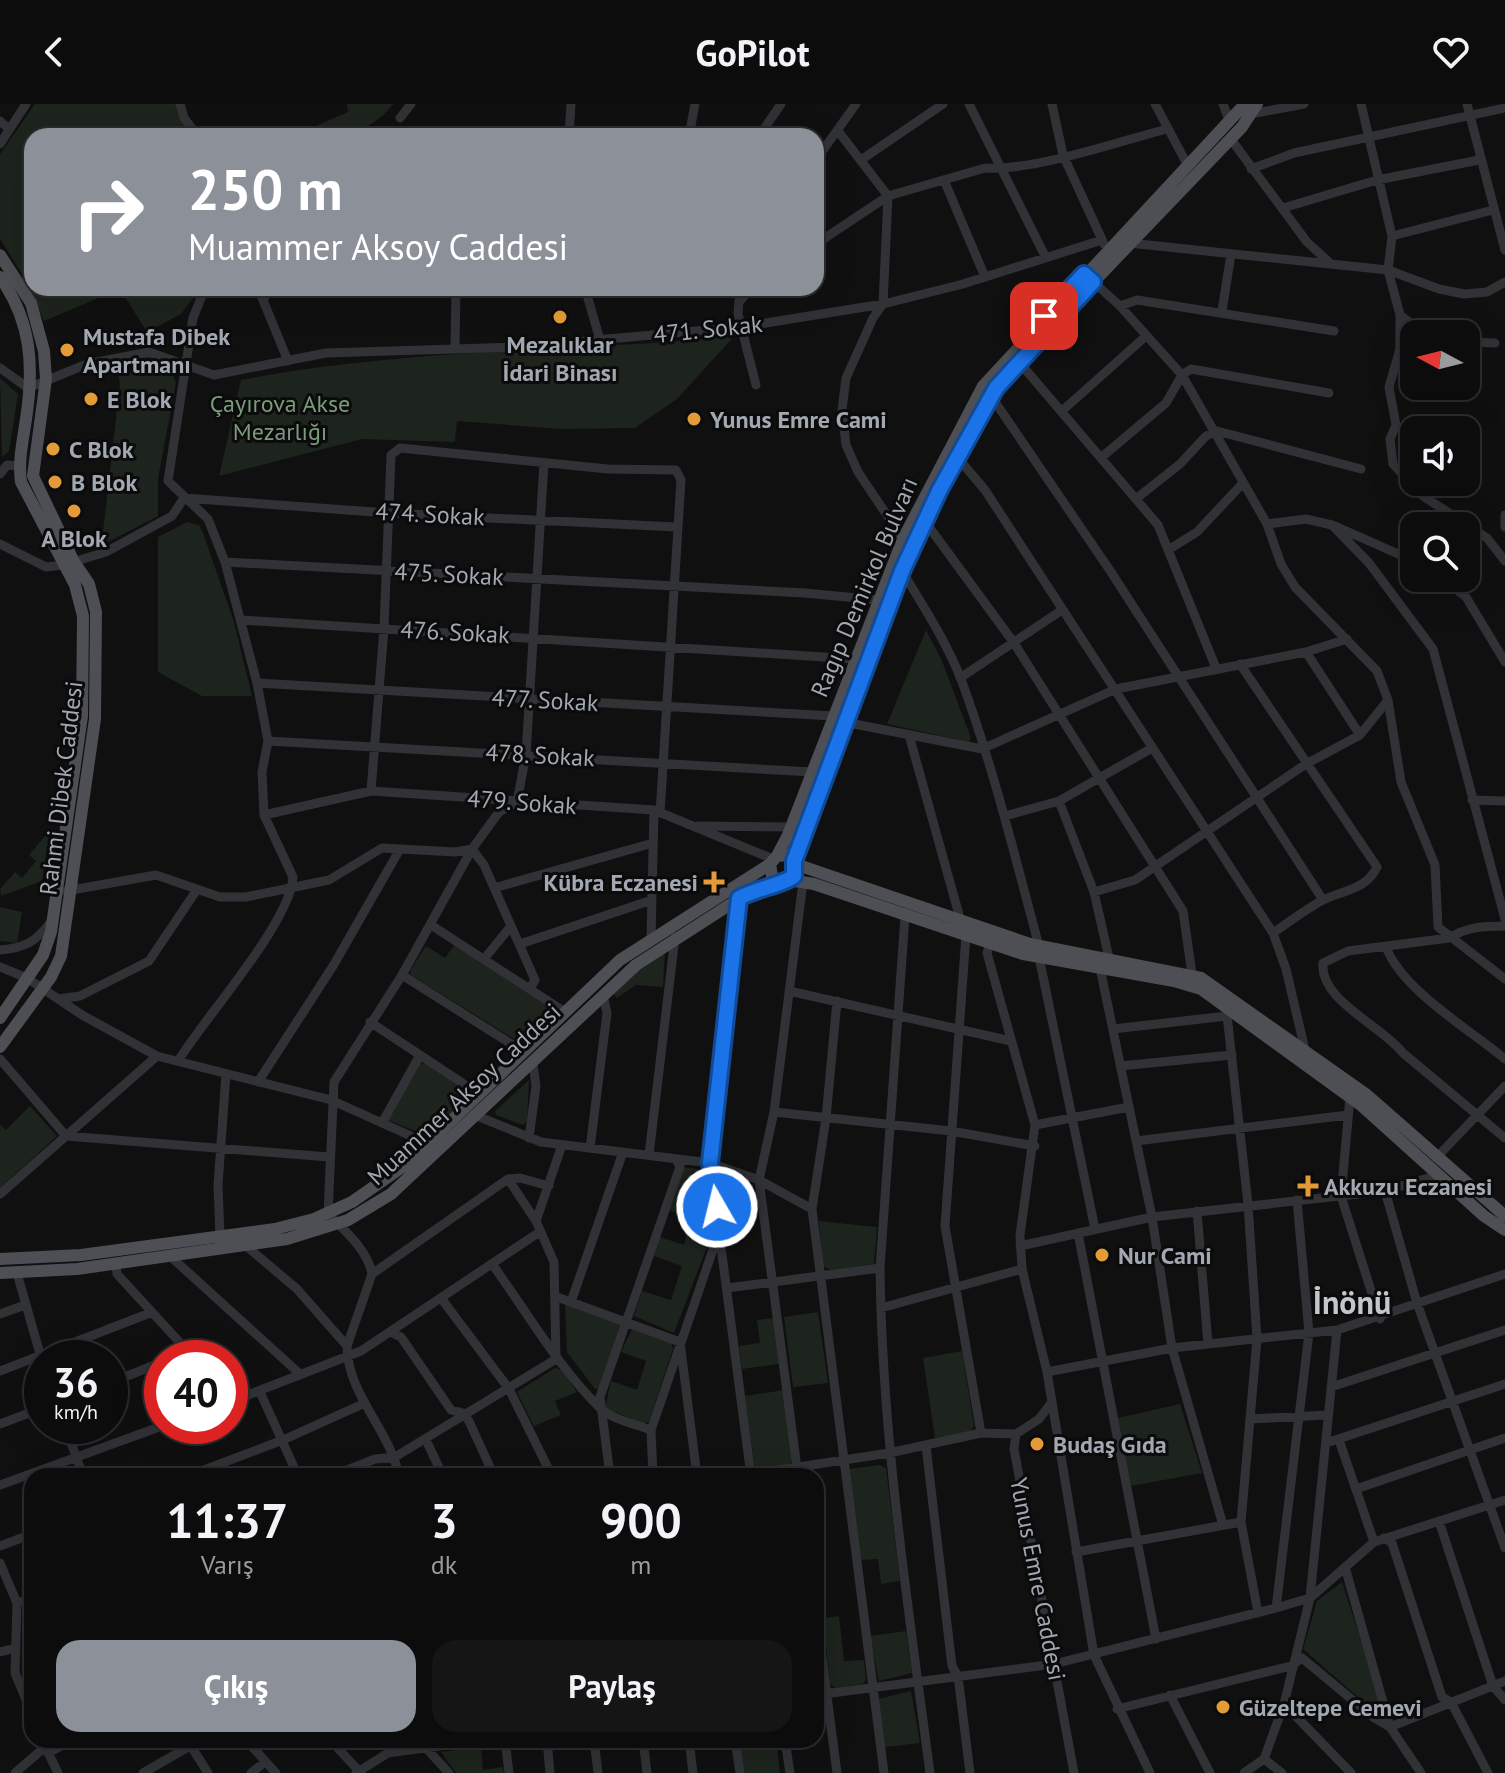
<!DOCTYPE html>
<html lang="tr">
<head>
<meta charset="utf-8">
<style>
	:root { --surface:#0c0c0d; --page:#151516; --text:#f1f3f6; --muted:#9a9b9d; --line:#2c2c2e; --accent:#8c9099 }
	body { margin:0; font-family:"PT Sans",sans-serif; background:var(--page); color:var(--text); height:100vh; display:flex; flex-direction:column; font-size:30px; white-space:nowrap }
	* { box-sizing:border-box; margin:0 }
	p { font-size:26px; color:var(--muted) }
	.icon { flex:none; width:44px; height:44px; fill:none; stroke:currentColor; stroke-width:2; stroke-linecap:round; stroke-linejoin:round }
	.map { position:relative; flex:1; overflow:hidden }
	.drawer { position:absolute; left:24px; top:1364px; width:800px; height:280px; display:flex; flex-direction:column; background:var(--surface); border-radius:24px; box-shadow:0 8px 32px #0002,0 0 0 2px var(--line) }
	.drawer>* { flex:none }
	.top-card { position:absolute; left:24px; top:24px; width:800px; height:168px; border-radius:24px; box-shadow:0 8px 32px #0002,0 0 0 2px var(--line); background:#8c9099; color:#fff; overflow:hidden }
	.needle { width:52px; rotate:277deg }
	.controls { position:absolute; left:1400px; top:216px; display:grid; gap:16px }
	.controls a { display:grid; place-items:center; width:80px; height:80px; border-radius:16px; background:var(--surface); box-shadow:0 8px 32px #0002,0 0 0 2px var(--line); font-size:40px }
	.speed { position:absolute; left:24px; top:1236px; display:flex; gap:16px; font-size:40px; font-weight:700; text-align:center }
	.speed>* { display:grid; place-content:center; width:104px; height:104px; border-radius:50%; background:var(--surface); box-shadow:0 8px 32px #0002,0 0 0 2px var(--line); line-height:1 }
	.speed small { font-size:20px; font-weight:400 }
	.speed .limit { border:12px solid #d22; background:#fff; color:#111 }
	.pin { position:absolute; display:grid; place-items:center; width:68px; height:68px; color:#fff; margin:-34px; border-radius:16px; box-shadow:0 4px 12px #0006 }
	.me { position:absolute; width:88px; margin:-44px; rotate:352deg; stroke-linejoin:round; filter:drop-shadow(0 0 6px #0008) }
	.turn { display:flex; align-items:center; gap:28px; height:168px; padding:0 32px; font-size:36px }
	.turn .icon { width:104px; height:104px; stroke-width:2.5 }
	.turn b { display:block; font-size:56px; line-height:68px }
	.eta { display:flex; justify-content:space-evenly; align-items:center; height:136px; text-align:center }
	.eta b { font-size:48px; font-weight:700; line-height:56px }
	.action { display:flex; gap:16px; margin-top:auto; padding:16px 32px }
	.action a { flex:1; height:92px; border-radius:24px; background:var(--accent); color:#fff; font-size:32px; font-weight:700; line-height:92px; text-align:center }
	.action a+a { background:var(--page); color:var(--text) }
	header { display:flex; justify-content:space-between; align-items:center; height:104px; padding:0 32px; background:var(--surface); font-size:36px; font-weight:700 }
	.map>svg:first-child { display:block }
	.green { fill:#1d231d }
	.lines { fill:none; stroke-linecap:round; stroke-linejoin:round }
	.minor { stroke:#313236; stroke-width:9 }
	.major { stroke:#4d4f54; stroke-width:12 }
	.route-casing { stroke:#114b97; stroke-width:20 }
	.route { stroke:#1a73e8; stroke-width:14 }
	.poi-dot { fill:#e29b36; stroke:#0b0b0c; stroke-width:3 }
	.labels { text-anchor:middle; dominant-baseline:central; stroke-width:6; stroke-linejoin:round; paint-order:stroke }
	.street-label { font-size:24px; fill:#a2a8b1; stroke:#0b0b0c }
	.poi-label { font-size:24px; font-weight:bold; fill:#a2a8b1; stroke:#0b0b0c; text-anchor:start }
	.park-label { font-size:24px; fill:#7b9b7a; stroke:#0b0b0c }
	.district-label { font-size:32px; font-weight:bold; fill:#c3c6cd; stroke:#0b0b0c }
</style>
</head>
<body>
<header><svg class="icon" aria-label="back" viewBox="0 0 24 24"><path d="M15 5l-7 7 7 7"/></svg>GoPilot<svg class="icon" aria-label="heart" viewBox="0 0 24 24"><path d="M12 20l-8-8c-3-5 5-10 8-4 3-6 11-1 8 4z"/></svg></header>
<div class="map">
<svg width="1505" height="1669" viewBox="0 0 1505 1669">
	<rect width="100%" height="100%" fill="#101011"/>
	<path class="green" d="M35,0H176L193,32H32V184H201L181,210L147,228L120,185L44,217L28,180L0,135V50Z
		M347,0H393C368,34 332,32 293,32L348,8Z
		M737,229L677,295L635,324L561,325L457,317L455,338L362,335L219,372L241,276C349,255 458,250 568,243C624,240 682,240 737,229Z
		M149,250L166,258L176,278L158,375V412L108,438L102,436L120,280L117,265L128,252Z
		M0,274L18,290L9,347L2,353Z
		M187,418L199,421L203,429L234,518L252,592H202L158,568V433Z
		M926,526L942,557L971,634L969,638L887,620Z
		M50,726L42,777L1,792L0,785L15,768L22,774L36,757L29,751Z
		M0,803L22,808L17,839L0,837Z
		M455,840L554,903L555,908L524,939L519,938L411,871L410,867L426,842L445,854Z
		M665,845L663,883L636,881L617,894L612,888Z
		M420,959L426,960L471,990L427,1032L388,1016Z
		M529,976L527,1017L523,1021L496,1011L495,1007Z
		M30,1002L57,1032L0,1084V1021L6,1026Z
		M683,1063L704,1066L712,1130L674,1229L634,1212L642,1187L671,1196L682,1162L654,1152L660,1133L684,1141L692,1114L669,1106Z
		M819,1117L877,1123L874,1160L831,1166L823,1162Z
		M565,1200L619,1217L621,1223L600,1284L595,1285L567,1248Z
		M818,1208L828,1279L793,1283L784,1213Z
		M773,1214L779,1260L742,1265L739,1242L760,1239L757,1216Z
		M632,1225L671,1238L673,1245L649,1317L644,1320L605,1304L611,1277L637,1286L646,1257L621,1248Z
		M962,1247L974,1322L970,1328L935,1334L923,1254Z
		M555,1264L562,1266L577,1288L555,1297L561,1311L534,1322L517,1288Z
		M784,1286L792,1357L790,1361L755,1365L745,1292Z
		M1180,1300L1202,1369L1131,1382L1118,1314Z
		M879,1361L886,1364L900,1477L881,1480L878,1455L861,1456L849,1365Z
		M1342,1478L1383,1604L1376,1609L1303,1545L1317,1497Z
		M839,1512L844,1557L864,1556L866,1575L863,1580L835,1584L830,1580L823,1514Z
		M906,1527L912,1569L879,1577L870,1532Z
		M911,1587L920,1639L885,1643L878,1595Z
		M739,1636H776L780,1669H743Z
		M481,1643L483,1666L503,1663L504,1669H456L441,1648Z"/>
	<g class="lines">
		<path class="minor" d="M180,0L184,14L198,32
			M969,0L1046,154
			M1052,0L1063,51L1104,140
			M1155,0L1188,62
			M1223,0L1230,18
			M1361,0L1392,132L1388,166L1400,211V245L1389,283L1396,321L1390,335L1393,360L1423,392L1487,434L1505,457
			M1467,0L1505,146
			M1251,10L1304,0
			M400,14L411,0
			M0,17L9,25
			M838,27L888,92L883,200L873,214L846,274L842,306L846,341L858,368L903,435
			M569,32L571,0
			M689,32L695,0
			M759,32L781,0
			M1230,34L1307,138L1330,159
			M0,40L26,0
			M816,56L856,0
			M861,56L943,0
			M1251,65L1294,49L1505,4
			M944,76L985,173
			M1283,104L1377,76L1479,56
			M1392,132L1493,106
			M1129,139L1388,166L1439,185L1464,190L1487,188L1505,178
			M816,140L888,92L985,64C1035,67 1116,38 1167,25
			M1089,174L1120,202L1182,271L1267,420L1281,460L1295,483L1377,567L1388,596L1401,678L1435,761L1438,823L1505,875
			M258,184L288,257
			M585,184L600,236
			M740,184L738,210L756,281
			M264,193L276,184
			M739,198L751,184
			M1120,202L1137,196L1334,227
			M1222,207L1231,150
			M1400,211L1425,230
			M1466,238L1495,239
			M455,243L456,184
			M1012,263L1022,262L1025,265L1158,421L1216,564
			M0,264L28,284L87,260L149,248L214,271L326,249L519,243L741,223L883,200L963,180L1102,136
			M991,292L1109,465L1323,796
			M1063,306L1146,232
			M1103,352L1166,299L1182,271L1191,265L1329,289
			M957,353L985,386L1273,829L1286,865L1305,946
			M0,370L7,361L19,362
			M184,394L388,409L676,423
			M1137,394L1180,360L1206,332L1217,327L1361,365
			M1505,411V423
			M924,416L1014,539L1183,807L1192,870
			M1267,420L1306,415L1332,421L1369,459L1433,545L1505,815
			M1335,422L1414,457
			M0,440L46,463L63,461L106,448L172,412L184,394
			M1168,446L1197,428L1243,379
			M225,458L805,489L878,496
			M902,467C923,502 946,537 961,575C993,662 1015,753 1039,842
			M1441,474L1466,493L1505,558
			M241,516L855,555
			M1306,548L1360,631
			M1240,560L1377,763C1366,786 1344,786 1323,796C1306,805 1289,818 1273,829
			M960,574L1062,506
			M257,579L833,612
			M844,618L982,645L1116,585L1306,548L1347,535
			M909,631L961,818
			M268,637L812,668
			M371,687L384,524L391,351L400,344L608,365L676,366L681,376L660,709
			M1472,696L1505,697
			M1059,697L1094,788L1109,854
			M517,698L526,650L544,359
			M264,711L371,687L654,706L773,755
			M1005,712L1059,697L1152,644
			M698,722L791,723
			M494,784L653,739
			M66,787L156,771L220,793H246L329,776L382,744L455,748L472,745L499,708L517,698
			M1094,788L1135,776L1306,660L1360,631L1388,596
			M739,794L710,1059L751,1372
			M905,812L880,1164C882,1333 908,1501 930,1669
			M431,821L565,908
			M1505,822C1483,822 1467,823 1449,834L1348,847L1323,859C1319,896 1381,921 1403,949L1505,1034
			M966,831L945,1122L981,1329
			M651,834L654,706
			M991,836L987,849L1035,1021L1020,1131L1022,1165L1047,1268L1094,1551L1150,1669
			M520,840L652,796
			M1386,843C1402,886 1469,925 1505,955
			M0,846C26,844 37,837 52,816
			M1039,853L1095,1125
			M484,855L511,822
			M0,863L27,874L82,911L157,952L331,996L422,1037L425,1042
			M1100,864L1152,1113L1172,1244L1223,1421
			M402,871L524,948
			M789,887L1011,937
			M58,895L80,892L149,857L196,787
			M837,897L826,1014L812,1105L884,1669
			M1226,902L1248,1100L1257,1235L1241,1418L1258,1509
			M370,918L479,990
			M1113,925L1227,912
			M0,955L66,1032L329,1053
			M178,957C206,912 290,819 293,773L264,711L262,668L268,637L257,579L225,458L208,415L168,377L193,214L205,184
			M1120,962L1232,951
			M258,978L333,862L400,745
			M1350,993L1341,1092L1380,1215
			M774,1008L951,1027L1035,1042
			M477,1012L541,1038L710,1059L759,1076L812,1105
			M382,1019L420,951
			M1035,1021L1129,1003
			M529,1034L536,982L533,960
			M1136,1037L1348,1011
			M590,1044L607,909L603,891
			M649,1051L675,833
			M1436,1054L1505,982
			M508,1075L520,1074L549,1082
			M1385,1087L1417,1199L1505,1444
			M0,1090L157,952
			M1197,1107L1208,1240
			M536,1117L562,1041
			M1078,1129L1156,1535
			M220,1132L218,1081L226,970
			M245,1141L297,1185L347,1242
			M1020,1142L1152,1113L1385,1087L1438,1071
			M170,1152L300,1270
			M116,1160L117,1170L194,1254
			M492,1160C527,1208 558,1263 600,1304C611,1315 636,1320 651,1326
			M17,1169L42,1257
			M372,1170C368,1146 344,1126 328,1110L334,978L402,871L472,745L484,761L535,876L530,884
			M727,1184L880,1164
			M557,1193L680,1238L697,1372
			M441,1194L509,1285L552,1372
			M571,1198L623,1048
			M881,1204L1022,1165
			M0,1210L25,1201
			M390,1228L401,1233L451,1306L463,1309L469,1317L494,1372
			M174,1254L189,1248
			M0,1267L150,1209
			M1047,1268L1172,1244L1337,1226L1505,1170
			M110,1279L162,1258
			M1331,1283L1505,1226
			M260,1288L298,1372
			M230,1298L361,1247L538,1129
			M1052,1298L1039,1315L1016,1330L1014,1345L1074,1669
			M1250,1315L1328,1311
			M0,1320L42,1304
			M65,1322L83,1372
			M426,1336L443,1372
			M1339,1336L1374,1438
			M1326,1339L1505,1280
			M926,1342L952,1562L958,1572L970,1669
			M188,1372L283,1336L365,1299
			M332,1372L375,1355L395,1353L556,1255L554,1158L536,1117L508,1075L372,1170L347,1242C347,1290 390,1326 399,1372
			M610,1372L600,1293L680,1063L676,1055
			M653,1372L651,1326L718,1131
			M740,1372L889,1349L981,1329L1016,1330
			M798,1372L759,1076L774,1008L803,778
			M0,1381L162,1322
			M1356,1385L1505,1334
			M1439,1417L1493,1582L1505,1596
			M1384,1434L1392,1439L1442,1593L1451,1598L1488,1669
			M0,1442L32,1430
			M1076,1448L1241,1418
			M0,1459L17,1499L15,1569L32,1610
			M1345,1463L1390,1623L1421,1669
			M17,1499L32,1494
			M1276,1504L1309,1229L1297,1096
			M816,1507L837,1669
			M0,1548L16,1544
			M816,1591L1054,1560L1276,1504L1310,1494L1374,1438L1505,1396
			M1170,1591L1210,1669
			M1284,1600L1351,1669
			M1117,1605L1291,1562L1302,1554L1373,1613L1390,1623L1505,1577
			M42,1636L58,1669
			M187,1636L208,1669
			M246,1636L276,1669
			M330,1636L361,1669
			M505,1636L509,1669
			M547,1636L550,1669
			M594,1636L598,1669
			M643,1636L647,1669
			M689,1636L693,1669
			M735,1636L740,1669
			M785,1636L790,1669
			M426,1644L449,1669
			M48,1649L72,1636
			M1264,1655L1282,1669
			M15,1669L45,1643
			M143,1669L190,1642
			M251,1669L265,1658
			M356,1669L388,1649L483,1636
			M1244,1669L1264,1655L1284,1600L1310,1494L1337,1226"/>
		<path class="major" d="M0,151L31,199L44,247L46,275L33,372L74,458L89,480L96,508L95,615L61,852L51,873L0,943
			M0,173C32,218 34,263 26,315C23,336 18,357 21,378L75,481L83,512L82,612L51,828L43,851L0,914
			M777,752L788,731L903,435L983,282L1245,0
			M794,757L844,618L924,416L975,318L1012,263L1242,23L1257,0
			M795,760L1030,840L1201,874L1367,991L1505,1112
			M789,776L814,780L1023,850L1174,877L1201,885L1362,1002L1484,1112L1505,1126
			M0,1155L81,1151L275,1125L314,1115L352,1098L405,1061L620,856L770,760
			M0,1169L77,1165L287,1135L348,1116L391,1090L636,861L751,787L792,774L796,761L787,751L777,752L770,760L772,772L780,777"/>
	</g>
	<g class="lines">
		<defs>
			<path id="route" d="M717,1103L710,1059L739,794C755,785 785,780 794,772V757L902,467L939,387L996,284L1093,178L1084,170L1044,212"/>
		</defs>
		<use href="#route" class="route-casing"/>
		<use href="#route" class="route"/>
	</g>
	<g class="poi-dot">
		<circle cx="560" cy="213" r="8"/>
		<circle cx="67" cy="246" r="8"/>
		<circle cx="91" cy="295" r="8"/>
		<circle cx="694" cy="315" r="8"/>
		<circle cx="53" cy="345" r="8"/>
		<circle cx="55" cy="378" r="8"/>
		<circle cx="74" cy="407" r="8"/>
		<path d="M710 766h8v8h8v8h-8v8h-8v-8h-8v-8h8z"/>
		<path d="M1304 1070h8v8h8v8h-8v8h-8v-8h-8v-8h8z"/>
		<circle cx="1102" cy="1151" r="8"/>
		<circle cx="1037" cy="1340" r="8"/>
		<circle cx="1223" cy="1603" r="8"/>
	</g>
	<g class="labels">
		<g class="street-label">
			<text transform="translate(708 225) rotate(-6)">471. Sokak</text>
			<text transform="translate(430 410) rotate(3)">474. Sokak</text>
			<text transform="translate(449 470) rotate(3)">475. Sokak</text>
			<text transform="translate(864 483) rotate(-67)">Ragıp Demirkol Bulvarı</text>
			<text transform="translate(455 528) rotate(3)">476. Sokak</text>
			<text transform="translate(545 596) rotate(3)">477. Sokak</text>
			<text transform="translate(540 651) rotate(3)">478. Sokak</text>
			<text transform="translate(61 684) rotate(-83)">Rahmi Dibek Caddesi</text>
			<text transform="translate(522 698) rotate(4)">479. Sokak</text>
			<text transform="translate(464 990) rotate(-43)">Muammer Aksoy Caddesi</text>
			<text transform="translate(1038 1475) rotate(79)">Yunus Emre Caddesi</text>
		</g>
		<g class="poi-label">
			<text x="83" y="232">Mustafa Dibek<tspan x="83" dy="28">Apartmanı</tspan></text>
			<text x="560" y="240" text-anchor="middle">Mezalıklar<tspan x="560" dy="28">İdari Binası</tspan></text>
			<text x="107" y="295">E Blok</text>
			<text x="710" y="315">Yunus Emre Cami</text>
			<text x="69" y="345">C Blok</text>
			<text x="71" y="378">B Blok</text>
			<text x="74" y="434" text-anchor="middle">A Blok</text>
			<text x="698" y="778" text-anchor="end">Kübra Eczanesi</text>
			<text x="1324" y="1082">Akkuzu Eczanesi</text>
			<text x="1118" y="1151">Nur Cami</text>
			<text x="1053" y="1340">Budaş Gıda</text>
			<text x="1239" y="1603">Güzeltepe Cemevi</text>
		</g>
		<g class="park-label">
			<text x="280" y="299">Çayırova Akse<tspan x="280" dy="28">Mezarlığı</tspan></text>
		</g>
		<g class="district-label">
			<text x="1352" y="1198">İnönü</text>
		</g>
	</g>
</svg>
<div class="controls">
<a><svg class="needle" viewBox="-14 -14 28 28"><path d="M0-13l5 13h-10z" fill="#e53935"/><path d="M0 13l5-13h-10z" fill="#9a9b9d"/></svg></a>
<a><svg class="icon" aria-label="sound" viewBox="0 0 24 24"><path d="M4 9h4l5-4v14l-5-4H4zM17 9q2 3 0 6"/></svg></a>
<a><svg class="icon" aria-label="search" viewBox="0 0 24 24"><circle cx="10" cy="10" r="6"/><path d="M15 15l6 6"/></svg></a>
</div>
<div class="speed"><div>36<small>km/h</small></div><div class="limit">40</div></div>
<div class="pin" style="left:1044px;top:212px;background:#d93025"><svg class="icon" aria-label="arrive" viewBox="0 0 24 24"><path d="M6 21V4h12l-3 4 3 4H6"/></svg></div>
<svg class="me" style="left:717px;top:1103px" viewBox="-20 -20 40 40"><circle r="17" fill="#1a73e8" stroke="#fff" stroke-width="3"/><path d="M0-11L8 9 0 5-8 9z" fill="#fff"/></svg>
<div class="top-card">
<div class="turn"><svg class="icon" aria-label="right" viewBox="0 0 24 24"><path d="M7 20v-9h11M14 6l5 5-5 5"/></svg><div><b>250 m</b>Muammer Aksoy Caddesi</div></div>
</div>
<section class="drawer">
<div class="eta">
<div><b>11:37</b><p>Varış</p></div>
<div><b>3</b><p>dk</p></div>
<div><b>900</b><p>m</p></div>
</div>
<div class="action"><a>Çıkış</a><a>Paylaş</a></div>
</section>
</div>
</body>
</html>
